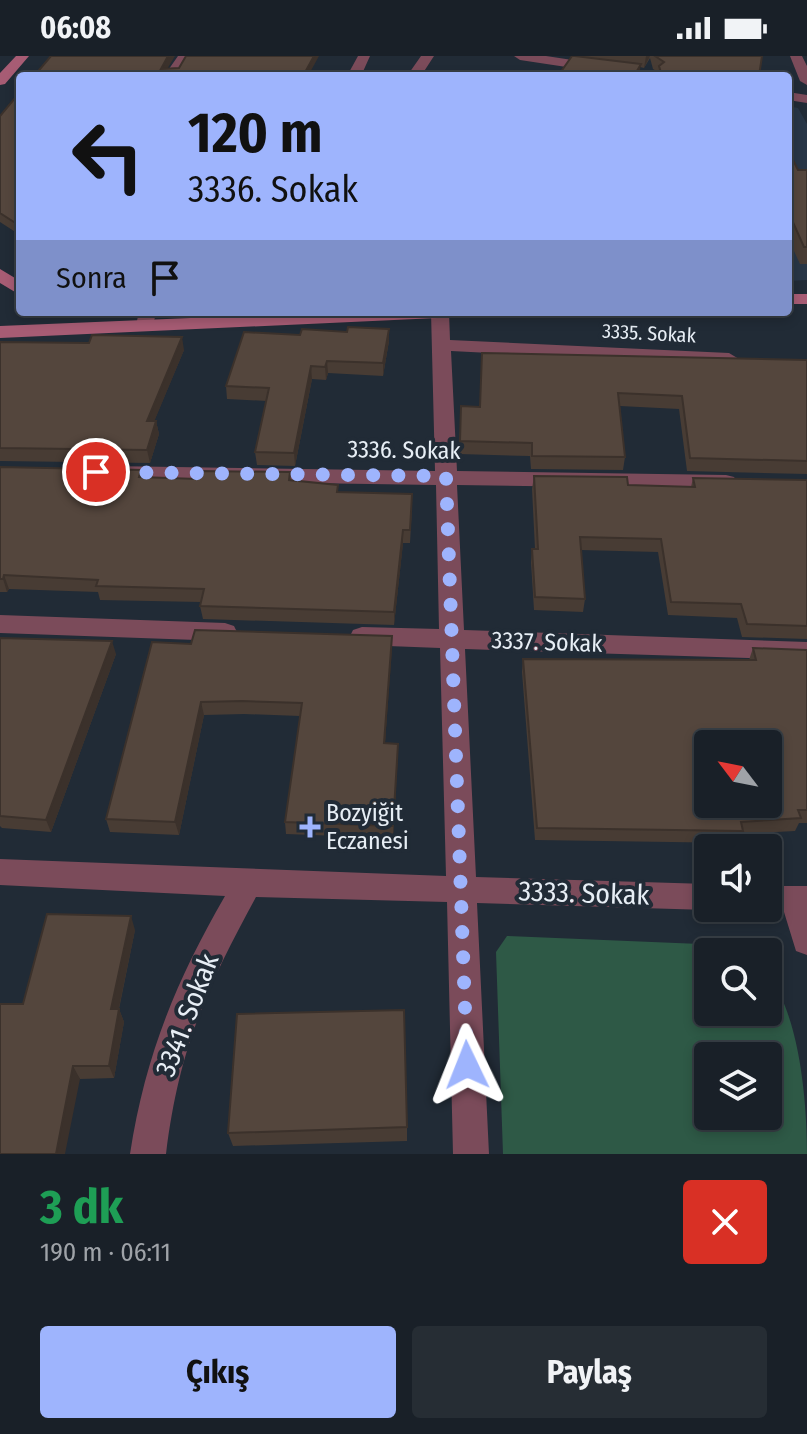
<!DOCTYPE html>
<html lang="tr">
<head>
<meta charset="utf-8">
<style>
	:root { --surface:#192028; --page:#262d34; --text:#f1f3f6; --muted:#9fa3a8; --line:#373e45; --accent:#9eb4fd }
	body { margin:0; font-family:"Fira Sans Condensed",sans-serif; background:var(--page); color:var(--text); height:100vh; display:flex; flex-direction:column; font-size:30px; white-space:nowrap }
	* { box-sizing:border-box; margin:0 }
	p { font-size:26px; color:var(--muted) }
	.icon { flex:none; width:44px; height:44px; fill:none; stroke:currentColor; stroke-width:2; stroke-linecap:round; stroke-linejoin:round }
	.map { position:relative; height:1098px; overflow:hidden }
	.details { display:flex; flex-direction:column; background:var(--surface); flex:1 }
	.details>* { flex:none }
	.guide { position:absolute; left:16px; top:16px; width:776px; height:244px; border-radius:8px; box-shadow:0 4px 12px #0003,0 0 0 2px var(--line); background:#9eb4fd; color:#111; overflow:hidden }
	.needle { width:52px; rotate:302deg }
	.buttons { position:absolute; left:694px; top:674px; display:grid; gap:16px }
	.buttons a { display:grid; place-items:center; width:88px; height:88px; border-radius:8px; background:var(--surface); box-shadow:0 4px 12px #0003,0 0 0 2px var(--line); font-size:40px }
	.pin { position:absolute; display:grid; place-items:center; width:68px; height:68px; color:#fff; margin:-34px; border:4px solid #fff; border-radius:50%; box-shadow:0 2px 8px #0007 }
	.me { position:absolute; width:88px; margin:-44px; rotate:358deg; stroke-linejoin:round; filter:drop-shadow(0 0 6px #0008) }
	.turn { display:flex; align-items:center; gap:28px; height:168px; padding:0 40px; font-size:36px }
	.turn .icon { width:104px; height:104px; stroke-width:2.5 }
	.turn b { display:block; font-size:56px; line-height:68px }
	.then { display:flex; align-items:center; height:76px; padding:0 40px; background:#0003; gap:16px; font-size:30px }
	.round { display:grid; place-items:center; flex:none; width:84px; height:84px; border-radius:8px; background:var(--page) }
	.headline { display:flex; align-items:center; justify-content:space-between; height:136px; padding:0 40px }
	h1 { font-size:48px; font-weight:700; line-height:60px; color:#1e9e55 }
	.cta { display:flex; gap:16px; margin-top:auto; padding:16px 40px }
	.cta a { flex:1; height:92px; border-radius:8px; background:var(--accent); color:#111; font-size:32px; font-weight:700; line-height:92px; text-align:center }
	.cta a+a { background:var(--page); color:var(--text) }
	.status { display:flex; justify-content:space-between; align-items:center; height:56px; padding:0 40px; background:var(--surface); direction:ltr }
	.status svg { height:22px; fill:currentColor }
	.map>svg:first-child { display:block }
	.built { fill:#283646 }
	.green { fill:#2e5946; fill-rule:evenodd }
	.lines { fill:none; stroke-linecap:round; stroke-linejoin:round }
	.street { fill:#7b4b5a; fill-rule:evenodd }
	.secondary { fill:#a75c74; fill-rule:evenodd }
	.wall { fill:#483c34 }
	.shaded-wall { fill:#3b312b }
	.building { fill:#54463d; stroke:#3b312b; stroke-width:2; fill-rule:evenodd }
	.route { stroke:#9eb4fd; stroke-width:14; stroke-dasharray:0 25.2 }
	.poi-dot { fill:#9eb4fd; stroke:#212b36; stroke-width:3 }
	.labels { text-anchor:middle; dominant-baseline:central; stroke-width:8; stroke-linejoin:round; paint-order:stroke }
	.far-street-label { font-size:20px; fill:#e7eef5; stroke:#212b36 }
	.street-label { font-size:24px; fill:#e7eef5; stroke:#212b36 }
	.poi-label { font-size:24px; fill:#e7eef5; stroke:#212b36; text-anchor:start }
	.near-street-label { font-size:28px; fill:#e7eef5; stroke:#212b36 }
</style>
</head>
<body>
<div class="status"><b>06:08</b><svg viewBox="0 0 49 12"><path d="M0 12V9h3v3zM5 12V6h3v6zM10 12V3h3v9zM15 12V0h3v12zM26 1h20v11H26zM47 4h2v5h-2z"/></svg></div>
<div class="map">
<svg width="807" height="1098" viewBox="0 0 807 1098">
	<rect width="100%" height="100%" fill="#212b36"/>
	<path class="built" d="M788,50L798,52L807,68V224L788,225Z"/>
	<path class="green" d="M507,880L724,889L739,896H708V956H768V919C800,960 807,1047 807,1098H503L496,896ZM708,1000H768V1060H708Z"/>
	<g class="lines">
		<path class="street" d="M178,0H191L178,20H164Z
			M358,0H370L361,20H347Z
			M421,0H434L421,20H407Z
			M514,0H546L652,16L659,20H626L520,4Z
			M790,0H802L807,10V29L800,25Z
			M788,36L807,39V47L788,44Z
			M139,256H157L151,273H139L136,269Z
			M431,256H449L450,284L729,297L739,303L729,309L451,295L457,415L726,419L734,421L737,426L734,431L726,433L457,429L464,574L807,586V604L465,593L476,821L708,828V852H714L708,854L477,847L489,1098H453L447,846L256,841C206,933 179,993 166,1098H130C145,1000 176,925 225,840L0,829V803L446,820L440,592L362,589L353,586L350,580L353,574L362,571L439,573L436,429L110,424L99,417L110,410L435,415Z
			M0,559L225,567L234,570L237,576L234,582L225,585L0,577Z
			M768,830H807V899L796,895L784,856L757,852H768Z"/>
		<path class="secondary" d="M16,0H29L5,28L0,29V17Z
			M0,213L20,225V239L0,227Z
			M788,238H807V248H788Z
			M334,256H468L459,261L0,282V270Z"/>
	</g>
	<path class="wall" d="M579,0H762L759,20H657L658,16L653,13L650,2L644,12L640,11L639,20H634Z
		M20,36V179L0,166V60Z
		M788,105L798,114H807V208H800L788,182Z
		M389,273V285L383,320L328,317L326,324L312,323L295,410L257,409L255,396L267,345L227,343L226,330L300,279Z
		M0,286L184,294L154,365H156L159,378L150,407L0,405Z
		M807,304V418L687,415L679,353L620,350L625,401L623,414L531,413L530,400L459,398L461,350L480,351Z
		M0,411L141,414L143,421L197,423L290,416L291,424L338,436L412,451L410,487H403L394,569L203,563L200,550L201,546L100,544L98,536L9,533L7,536H0Z
		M534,420L628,429L691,431L693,422L807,424V583L742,581L737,562L668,559L658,496L581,494L585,543L583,556L534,554L531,506L532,493H535L532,433Z
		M392,580L385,687L398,688L393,782L286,778L285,766L300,660L244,658L204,659L179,779L110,776L106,763L191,588Z
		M0,582L116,598L51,776L2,772L0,770Z
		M753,592L807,594V767H799L795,775L742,778L738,787L535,784L522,616L523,603L749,604Z
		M135,874L119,953L124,966L114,1022L80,1023L23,948Z
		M407,1071V1085L233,1090L228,1077Z"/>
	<path class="shaded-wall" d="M168,0H175L163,20L161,13Z
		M314,0H319L308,20H303Z
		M646,0H650L644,12Z
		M641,8L639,20H634Z
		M389,273V285L383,320V307Z
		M182,281L184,294L149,378L147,365Z
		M327,305L328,317L326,324L325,311Z
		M311,310L312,323L295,410L294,397Z
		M156,365L159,378L150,407L147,394Z
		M403,474V487L394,569V556Z
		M4,519L9,533L7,536L3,523Z
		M392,580V593L384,700V687Z
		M112,585L116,598L51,776L46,764Z
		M201,646L204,659L179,779L175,766Z
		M398,688V700L393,782V770Z
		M131,860L135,874L116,966L111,953Z
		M119,953L124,966L114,1022L109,1010Z
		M73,1010L80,1023L65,1098H56Z"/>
	<path class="building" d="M51,0H168L161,13L179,12L186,0H314L303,20H34Z
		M572,0H575L641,8L634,20H558Z
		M655,0H762L759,20H662L659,10L664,6Z
		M20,36V167L17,168L0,157V60Z
		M793,104L798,114H807V191H804L792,164H788V105Z
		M348,271L389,273L383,307L327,305L325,311L311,310L294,397L255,396L269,332L226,330L244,276L300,279L302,273L347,276Z
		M92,279L182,281L147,365H156L147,394L0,392V286L89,287Z
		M482,297L807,304V405L690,402L682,340L618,337L625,401L532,400V387L460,385L461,350L480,351Z
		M0,411L141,414L139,421L197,423L199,415L290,416L289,424L338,429L337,436L412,438L410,474H403L394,556L200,550L204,533L96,530L98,524L4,519L3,523H0Z
		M534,420L627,421L628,429L695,431L693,422L807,424V570L747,568L741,548L671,546L661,483L580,481L585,543L535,541L532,493H538Z
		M195,574L392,580L384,687L398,688L393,770L285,766L302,647L242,645L201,646L175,766L106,763L152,586L191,588Z
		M0,582L112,585L46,764L0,760Z
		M753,592L807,594V754H798L801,762L741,766L743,775L537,772L523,603L756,604ZM708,688H768V748H708Z
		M47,858L131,860L111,953H119L109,1010H73L56,1098H0V948H23Z
		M404,954L407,1071L228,1077L237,958Z"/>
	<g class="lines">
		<path class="route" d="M96,416L446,420L467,1009"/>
	</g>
	<path class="poi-dot" d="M306 759h8v8h8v8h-8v8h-8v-8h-8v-8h8z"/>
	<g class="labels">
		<g class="far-street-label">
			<text transform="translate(649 277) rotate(3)">3335. Sokak</text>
		</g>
		<g class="street-label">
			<text transform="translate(404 394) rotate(1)">3336. Sokak</text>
			<text transform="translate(547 586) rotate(2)">3337. Sokak</text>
		</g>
		<g class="poi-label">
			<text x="326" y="757">Bozyiğit<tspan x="326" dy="28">Eczanesi</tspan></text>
		</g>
		<g class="near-street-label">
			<text transform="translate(584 837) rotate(2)">3333. Sokak</text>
			<text transform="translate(187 959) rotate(-69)">3341. Sokak</text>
		</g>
	</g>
</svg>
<div class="buttons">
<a><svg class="needle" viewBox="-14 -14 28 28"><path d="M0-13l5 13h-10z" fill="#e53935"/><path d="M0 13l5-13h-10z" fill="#9fa3a8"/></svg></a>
<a><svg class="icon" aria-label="sound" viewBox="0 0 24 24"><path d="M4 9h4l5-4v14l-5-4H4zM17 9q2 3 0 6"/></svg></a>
<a><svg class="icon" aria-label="search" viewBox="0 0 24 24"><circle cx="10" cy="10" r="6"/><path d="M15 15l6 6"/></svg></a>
<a><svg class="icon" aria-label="layers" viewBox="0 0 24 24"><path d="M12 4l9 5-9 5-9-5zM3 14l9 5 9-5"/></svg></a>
</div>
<div class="pin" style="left:96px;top:416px;background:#d93025"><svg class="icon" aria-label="arrive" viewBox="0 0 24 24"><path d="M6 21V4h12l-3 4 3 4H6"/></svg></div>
<svg class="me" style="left:467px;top:1009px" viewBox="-20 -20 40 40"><path d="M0-17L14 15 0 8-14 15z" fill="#9eb4fd" stroke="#fff" stroke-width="4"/></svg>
<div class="guide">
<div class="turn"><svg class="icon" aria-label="left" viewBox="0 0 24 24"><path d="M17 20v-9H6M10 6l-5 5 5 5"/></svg><div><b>120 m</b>3336. Sokak</div></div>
<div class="then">Sonra<svg class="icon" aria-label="arrive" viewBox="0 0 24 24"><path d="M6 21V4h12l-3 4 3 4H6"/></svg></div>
</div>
</div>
<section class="details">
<div class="headline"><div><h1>3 dk</h1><p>190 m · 06:11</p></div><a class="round" style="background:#d93025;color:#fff"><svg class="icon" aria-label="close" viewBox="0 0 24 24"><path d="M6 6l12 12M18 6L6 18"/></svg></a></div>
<div class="cta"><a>Çıkış</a><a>Paylaş</a></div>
</section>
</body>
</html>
